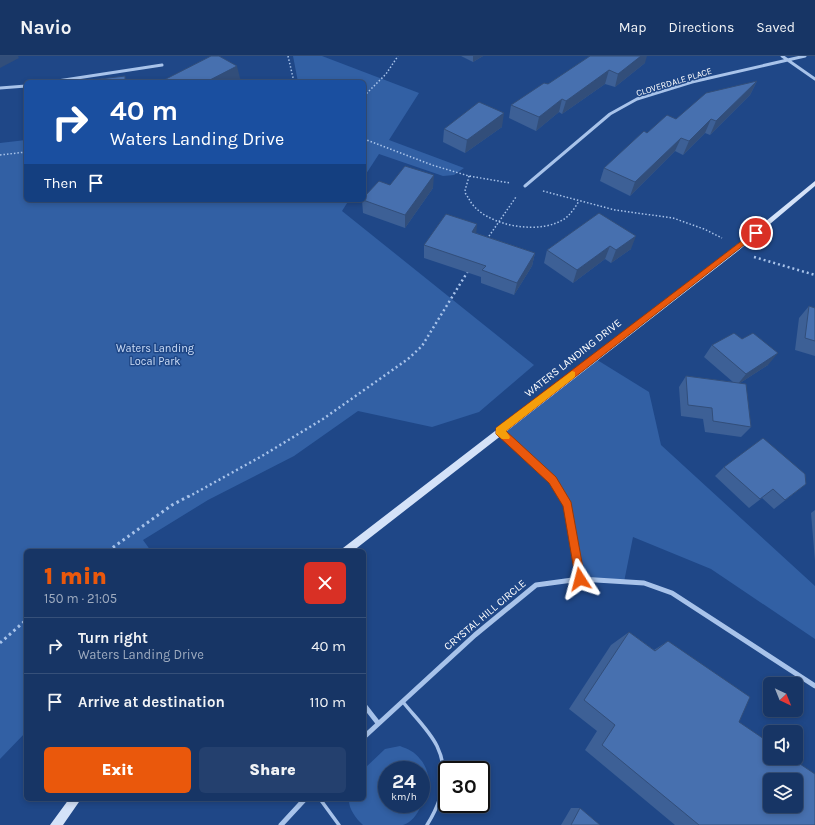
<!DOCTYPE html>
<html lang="en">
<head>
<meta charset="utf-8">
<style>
	:root { --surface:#173565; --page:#24406e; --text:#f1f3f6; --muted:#9eabbf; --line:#365079; --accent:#ea580c }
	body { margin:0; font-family:Karla,sans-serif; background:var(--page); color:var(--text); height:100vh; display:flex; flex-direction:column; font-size:15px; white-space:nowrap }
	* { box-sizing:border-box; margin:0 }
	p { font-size:13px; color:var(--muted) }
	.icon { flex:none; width:22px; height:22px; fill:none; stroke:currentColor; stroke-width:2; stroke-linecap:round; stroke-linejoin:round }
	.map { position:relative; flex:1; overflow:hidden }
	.drawer { position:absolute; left:24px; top:493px; width:342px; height:252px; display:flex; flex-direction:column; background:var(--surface); border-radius:6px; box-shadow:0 2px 6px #0003,0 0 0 1px var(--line) }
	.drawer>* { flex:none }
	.banner { position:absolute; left:24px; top:24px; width:342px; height:122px; border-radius:6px; box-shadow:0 2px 6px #0003,0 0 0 1px var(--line); background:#1a4fa0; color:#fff; overflow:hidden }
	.needle { width:26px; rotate:137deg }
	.controls { position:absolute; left:763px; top:621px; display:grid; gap:8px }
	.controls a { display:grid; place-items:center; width:40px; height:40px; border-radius:6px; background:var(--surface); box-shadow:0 2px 6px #0003,0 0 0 1px var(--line); font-size:20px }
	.speed { position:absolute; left:378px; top:705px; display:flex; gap:8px; font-size:20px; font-weight:700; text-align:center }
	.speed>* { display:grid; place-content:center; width:52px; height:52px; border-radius:50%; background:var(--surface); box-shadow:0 2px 6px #0003,0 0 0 1px var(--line); line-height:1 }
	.speed small { font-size:10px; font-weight:400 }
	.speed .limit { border:2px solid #111; border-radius:6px; background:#fff; color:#111 }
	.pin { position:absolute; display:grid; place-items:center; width:34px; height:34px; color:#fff; margin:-17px; border:2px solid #fff; border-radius:50%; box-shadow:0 1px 4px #0007 }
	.me { position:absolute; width:44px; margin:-22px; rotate:351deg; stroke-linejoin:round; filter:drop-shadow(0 0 3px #0008) }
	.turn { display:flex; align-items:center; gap:14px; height:84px; padding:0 20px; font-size:18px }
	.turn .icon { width:52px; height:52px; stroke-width:2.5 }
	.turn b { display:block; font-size:28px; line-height:34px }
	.then { display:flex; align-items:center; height:38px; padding:0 20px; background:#0003; gap:8px; font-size:15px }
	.round { display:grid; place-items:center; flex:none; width:42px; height:42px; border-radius:6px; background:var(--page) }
	.overview { display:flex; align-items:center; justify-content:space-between; height:68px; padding:0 20px }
	h1 { font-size:24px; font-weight:800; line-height:30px; color:var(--accent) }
	.action { display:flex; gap:8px; margin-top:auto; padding:8px 20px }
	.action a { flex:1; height:46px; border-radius:6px; background:var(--accent); color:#fff; font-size:16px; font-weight:800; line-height:46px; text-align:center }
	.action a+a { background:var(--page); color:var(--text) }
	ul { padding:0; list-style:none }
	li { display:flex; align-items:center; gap:12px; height:56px; padding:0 20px; border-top:1px solid var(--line) }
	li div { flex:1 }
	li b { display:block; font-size:15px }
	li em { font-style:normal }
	header { display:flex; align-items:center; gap:24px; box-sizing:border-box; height:56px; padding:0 20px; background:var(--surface); border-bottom:1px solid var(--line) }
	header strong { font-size:19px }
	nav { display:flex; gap:22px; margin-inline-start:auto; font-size:14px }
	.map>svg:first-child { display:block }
	.green { fill:#3260a4; fill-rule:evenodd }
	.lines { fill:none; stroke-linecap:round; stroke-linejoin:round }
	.path-far2 { stroke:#a8c3ea; stroke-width:1.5; stroke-dasharray:1.5 2; stroke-linecap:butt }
	.path-far1 { stroke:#a8c3ea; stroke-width:2.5; stroke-dasharray:2 3; stroke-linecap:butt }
	.path { stroke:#a8c3ea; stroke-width:3; stroke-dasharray:2.5 3.5; stroke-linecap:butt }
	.lane { stroke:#a8c3ea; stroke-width:3.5 }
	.street-far2 { stroke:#a8c3ea; stroke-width:3 }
	.street-far1 { stroke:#a8c3ea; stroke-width:3.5 }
	.street { stroke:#a8c3ea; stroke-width:5 }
	.secondary { fill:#d4e2f8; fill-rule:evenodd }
	.wall { fill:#3d6096 }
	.shaded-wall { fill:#324e7a }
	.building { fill:#4770af; stroke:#324e7a; fill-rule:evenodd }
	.route { fill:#ea580c; stroke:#983908 }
	.slow { fill:#f59e0b }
	.labels { text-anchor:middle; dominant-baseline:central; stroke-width:3; stroke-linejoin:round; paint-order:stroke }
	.far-street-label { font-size:9px; fill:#fff; stroke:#1f4787 }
	.park-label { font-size:11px; fill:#cddef8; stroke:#1f4787 }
	.street-label { font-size:11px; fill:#fff; stroke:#1f4787 }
</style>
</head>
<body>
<header>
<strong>Navio</strong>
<nav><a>Map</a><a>Directions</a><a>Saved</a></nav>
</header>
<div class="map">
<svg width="815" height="769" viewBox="0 0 815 769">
	<rect width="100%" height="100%" fill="#1f4787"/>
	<path class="green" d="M293,0H322L419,37L389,84L464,112L454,119L443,120L379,98L364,121V26H298Z
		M26,84V144H349L342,155L534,309L479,356L432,371L358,355L294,400L208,444L143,484L151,495H26V676L0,703V87Z
		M594,302L649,336L661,389L815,530V583L711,513L633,481L624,526L580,523L568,449L553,424L500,375Z
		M400,690C408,693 415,696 420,703C424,707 427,714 428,719C429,734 419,765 403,769C391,769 375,769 363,769C356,763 348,752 349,743H364V713L385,693ZM387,714H421V748H387Z"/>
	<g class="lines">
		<path class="path-far2" d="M288,0L294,26
			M364,40L386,18L398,0
			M364,83L432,109L469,120L510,127
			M0,99L26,96
			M469,120C468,125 466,130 465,135C465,138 468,141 469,143C483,171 545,181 568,160C572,156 576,150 579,145
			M543,135L615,154L673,162L704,173L722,182
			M487,183L516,141"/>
		<path class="path-far1" d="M754,201L815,219
			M188,441L262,400L323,363L408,303L422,290L468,215"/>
		<path class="path" d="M108,495L172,449L189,440
			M0,587L26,564"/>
		<path class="lane" d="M403,646C414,660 429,674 437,690C450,717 442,745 427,769
			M320,743L339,769"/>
		<path class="street-far2" d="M782,0L815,23
			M51,26L162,9
			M0,32L26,30
			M525,130L610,58L637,43L692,26L805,0"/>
		<path class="street-far1" d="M500,375L553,424L563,441"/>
		<path class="street" d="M562,440L568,449L580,523
			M364,649L378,667
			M364,681L475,579L536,529L580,523L644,527L672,537L815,630
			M281,769L305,743"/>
		<path class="secondary" d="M815,125V130L738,195L353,495H342L343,492L734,191Z
			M69,743H81L63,769H50Z"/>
	</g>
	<path class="wall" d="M461,0H483L473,6Z
		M645,7L615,31L605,28L562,58L559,56L536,75L509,62L511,49L548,28Z
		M757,25L750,39L710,79L705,77L683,99L675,95L630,140L600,125L604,112L647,77Z
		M502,71L465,97L443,86L444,73Z
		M390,129L433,132L405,172L363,157L362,144H364Z
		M599,157L631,193L611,207L605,203L573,227L544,207L547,194Z
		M476,177L535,197L532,210L514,239L481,227V221L424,202V189Z
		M809,250L815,252V300L795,294L799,262Z
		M712,289L768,309L740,327L751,371L741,381L705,376L703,363L681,360L679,331L686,320L733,326L704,301Z
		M724,411L806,428L774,453L762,442L749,452L715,420Z
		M815,454V505L811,457Z
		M629,576L654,594L668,585L739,666L815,769H675L585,694L597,675L569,653L611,589Z
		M571,752H580L600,769H561Z"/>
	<path class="shaded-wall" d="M0,0H18L19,2L0,12Z
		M473,0H483L473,6Z
		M641,0H647L645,7L615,31L618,18Z
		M237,10L241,26H206Z
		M609,14L605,28L562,58L566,45Z
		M125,20L127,26H125Z
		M757,25L750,39L710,79L716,65Z
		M562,43L559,56L536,75L539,61Z
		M504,57L502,71L465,97L467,84Z
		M711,63L705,77L683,99L689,85Z
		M681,82L675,95L630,140L635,126Z
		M434,119L433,132L405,172V159Z
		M477,168L476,181L472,176Z
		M636,180L631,193L611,207L616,194Z
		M610,190L605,203L573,227L577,214Z
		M535,197L532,210L514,239L517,227Z
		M778,297L768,309L737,329L746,318Z"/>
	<path class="building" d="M211,0H219L237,10L206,26H160Z
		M590,0H641L618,18L609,14L566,45L562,43L539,61L511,49L544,27L548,28Z
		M125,20V26H75Z
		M757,25L716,65L711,63L689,85L681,82L635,126L604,112L644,75L647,77L667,59L676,63L706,37Z
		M479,46L504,57L467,84L444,73Z
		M405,110L434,119L405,159L363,144H364V141L379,125L390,129Z
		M599,157L636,180L616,194L610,190L577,214L547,194Z
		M446,158L477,168L472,176L535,197L517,227L482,214L486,210L424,189Z
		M809,250L815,252V285L805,282Z
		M734,277L742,283L753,277L778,297L746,318L712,289Z
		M686,320L746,328L751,371L713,365L712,352L688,349Z
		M763,382L805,418L806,428L785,444L773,433L760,443L724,411Z
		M629,576L655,595L668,585L750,641L739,666L770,687V702H791L815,718V769H699L602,689L615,669L584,644ZM770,724H796V750H770Z
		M580,752L600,769H571Z"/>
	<path class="route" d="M756,174L758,175V178L506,375L556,421L571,446L585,523L584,526L580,528L576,526L563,450L549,427L496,378V372Z"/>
	<path class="slow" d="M572,315L575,316V321L506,375L510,381L509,383H502L496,378V372Z"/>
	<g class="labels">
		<g class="far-street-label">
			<text transform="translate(674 26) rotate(-17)">CLOVERDALE PLACE</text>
		</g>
		<g class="park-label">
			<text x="155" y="292">Waters Landing<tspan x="155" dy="13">Local Park</tspan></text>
		</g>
		<g class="street-label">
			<text transform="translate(573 302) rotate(-38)">WATERS LANDING DRIVE</text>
			<text transform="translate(485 559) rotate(-40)">CRYSTAL HILL CIRCLE</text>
		</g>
	</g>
</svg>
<div class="controls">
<a><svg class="needle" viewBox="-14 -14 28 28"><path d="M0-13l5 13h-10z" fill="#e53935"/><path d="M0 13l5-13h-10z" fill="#9eabbf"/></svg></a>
<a><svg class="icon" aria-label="sound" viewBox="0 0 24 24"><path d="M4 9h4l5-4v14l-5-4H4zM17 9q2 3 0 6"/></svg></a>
<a><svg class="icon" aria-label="layers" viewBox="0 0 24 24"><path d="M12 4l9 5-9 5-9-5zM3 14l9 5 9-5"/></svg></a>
</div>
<div class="speed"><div>24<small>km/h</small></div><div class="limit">30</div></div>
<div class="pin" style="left:756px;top:177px;background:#d93025"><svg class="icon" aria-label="arrive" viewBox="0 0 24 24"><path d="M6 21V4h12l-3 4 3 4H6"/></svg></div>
<svg class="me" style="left:580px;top:523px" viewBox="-20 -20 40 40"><path d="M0-17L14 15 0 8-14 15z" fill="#ea580c" stroke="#fff" stroke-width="4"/></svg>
<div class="banner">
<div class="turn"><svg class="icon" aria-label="right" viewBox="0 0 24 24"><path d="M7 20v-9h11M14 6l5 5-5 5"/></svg><div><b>40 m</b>Waters Landing Drive</div></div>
<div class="then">Then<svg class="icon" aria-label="arrive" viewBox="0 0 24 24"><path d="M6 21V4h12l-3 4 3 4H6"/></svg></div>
</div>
<section class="drawer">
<div class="overview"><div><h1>1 min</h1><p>150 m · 21:05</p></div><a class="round" style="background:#d93025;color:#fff"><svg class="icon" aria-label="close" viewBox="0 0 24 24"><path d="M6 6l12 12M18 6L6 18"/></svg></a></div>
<ul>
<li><svg class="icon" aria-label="right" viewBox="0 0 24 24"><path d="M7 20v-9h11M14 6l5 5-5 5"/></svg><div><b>Turn right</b><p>Waters Landing Drive</p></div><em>40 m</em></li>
<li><svg class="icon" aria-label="arrive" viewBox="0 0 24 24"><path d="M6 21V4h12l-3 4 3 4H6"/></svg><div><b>Arrive at destination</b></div><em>110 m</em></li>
</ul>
<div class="action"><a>Exit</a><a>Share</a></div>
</section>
</div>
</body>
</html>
